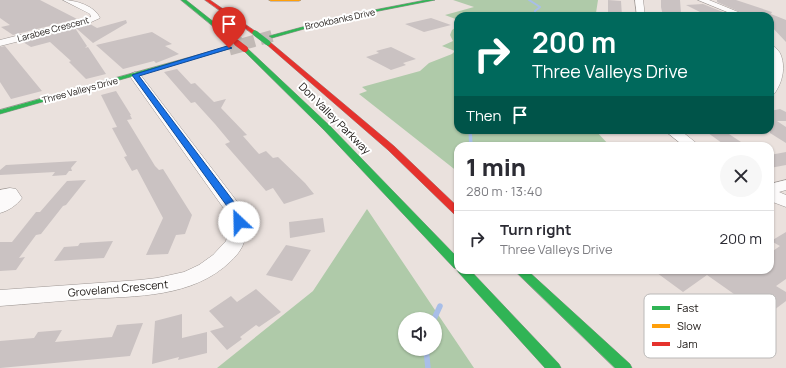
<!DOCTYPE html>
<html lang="en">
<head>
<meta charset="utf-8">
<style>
	:root { --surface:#fff; --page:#f7f7f7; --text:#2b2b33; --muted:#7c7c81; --line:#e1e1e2 }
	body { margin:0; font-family:Manrope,sans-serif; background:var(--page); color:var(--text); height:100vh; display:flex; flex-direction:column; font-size:15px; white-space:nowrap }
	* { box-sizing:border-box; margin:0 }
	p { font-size:13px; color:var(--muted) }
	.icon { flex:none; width:22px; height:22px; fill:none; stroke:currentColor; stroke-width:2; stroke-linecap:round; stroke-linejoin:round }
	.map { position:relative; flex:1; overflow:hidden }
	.sheet { position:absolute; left:454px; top:142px; width:320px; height:132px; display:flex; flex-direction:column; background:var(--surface); border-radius:12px; box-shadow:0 1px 3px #0004 }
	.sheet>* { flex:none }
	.guide { position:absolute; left:454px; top:12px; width:320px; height:122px; border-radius:12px; box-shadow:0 1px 3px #0004; background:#00695c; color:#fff; overflow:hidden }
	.tools { position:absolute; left:398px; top:312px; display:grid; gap:8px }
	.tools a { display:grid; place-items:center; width:44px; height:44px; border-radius:50%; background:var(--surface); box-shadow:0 1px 3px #0004; font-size:20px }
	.pin { position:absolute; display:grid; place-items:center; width:34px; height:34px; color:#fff; margin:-41px -17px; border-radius:50% 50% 50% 0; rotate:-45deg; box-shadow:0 0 4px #0007 }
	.pin .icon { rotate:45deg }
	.me { position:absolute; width:44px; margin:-22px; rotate:336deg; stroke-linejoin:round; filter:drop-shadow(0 0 3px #0008) }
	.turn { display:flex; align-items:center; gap:14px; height:84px; padding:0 12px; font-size:18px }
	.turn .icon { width:52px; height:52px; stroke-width:2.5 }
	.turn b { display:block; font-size:28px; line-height:34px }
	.then { display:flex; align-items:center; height:38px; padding:0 12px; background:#0003; gap:8px; font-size:15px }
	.round { display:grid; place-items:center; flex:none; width:42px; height:42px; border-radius:21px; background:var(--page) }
	.summary { display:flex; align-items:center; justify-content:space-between; height:68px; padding:0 12px }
	h1 { font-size:24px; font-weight:800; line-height:30px }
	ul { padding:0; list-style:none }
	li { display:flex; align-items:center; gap:12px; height:56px; padding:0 12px; border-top:1px solid var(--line) }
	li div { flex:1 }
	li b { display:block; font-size:15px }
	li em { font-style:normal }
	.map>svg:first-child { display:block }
	.forest { fill:#afcaa9; fill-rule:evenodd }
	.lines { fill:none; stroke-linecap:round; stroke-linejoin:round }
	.stream-far2 { stroke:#a8bee8; stroke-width:2 }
	.stream-far1 { stroke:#a8bee8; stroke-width:3.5 }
	.stream { stroke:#a8bee8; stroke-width:5.5 }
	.building { fill:#cac2c2 }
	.secondary-tunnel-far1 { stroke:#c1b9b5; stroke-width:12; stroke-dasharray:12 6; stroke-linecap:butt }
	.secondary-tunnel { stroke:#c1b9b5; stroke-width:15; stroke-dasharray:15 8; stroke-linecap:butt }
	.street-casing { stroke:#9d9693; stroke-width:1 }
	.fast-casing { stroke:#9d9693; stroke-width:1 }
	.slow-casing { stroke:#9d9693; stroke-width:1 }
	.jam-casing { stroke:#9d9693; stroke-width:1 }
	.street { fill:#fcfafa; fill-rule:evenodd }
	.fast { fill:#30b455; fill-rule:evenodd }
	.slow { fill:#ff9f0a; fill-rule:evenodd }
	.jam { fill:#e5322d; fill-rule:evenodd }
	.fast-bridge-casing { stroke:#90a19f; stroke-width:5.5; stroke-linecap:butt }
	.jam-bridge-far1-casing { stroke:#90a19f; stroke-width:5.5; stroke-linecap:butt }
	.jam-bridge-casing { stroke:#90a19f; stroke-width:6; stroke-linecap:butt }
	.fast-bridge { stroke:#30b455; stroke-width:5 }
	.jam-bridge-far1 { stroke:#e5322d; stroke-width:5 }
	.jam-bridge { stroke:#e5322d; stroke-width:6 }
	.route { fill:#1a73e8; stroke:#114b97 }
	.labels { text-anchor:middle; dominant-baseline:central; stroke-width:4; stroke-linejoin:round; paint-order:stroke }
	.far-street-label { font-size:9px; fill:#1c1714; stroke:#fff }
	.street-label { font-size:11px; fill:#1c1714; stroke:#fff }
	.key { fill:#fff; stroke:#bbb9b8; stroke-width:1 }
	.key-label { font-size:11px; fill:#1c1714 }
</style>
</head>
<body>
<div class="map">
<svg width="786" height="368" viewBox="0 0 786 368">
	<rect width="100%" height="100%" fill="#eae1dd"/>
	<path class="forest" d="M453,0H598L596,13L595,16H458V20L445,15L474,7Z
		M458,26V130H595L610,146H458V172L359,94L367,91L362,87L420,71L429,63L452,54L455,51L442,46L453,41L450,35L452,30Z
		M367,209L474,368H217L313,291ZM405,319H435V349H405Z"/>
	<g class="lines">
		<path class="stream-far2" d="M529,0L540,7L535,11V16"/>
		<path class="stream-far1" d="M470,130L471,146"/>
		<path class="stream" d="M434,319L440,306
			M426,349L428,368"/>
	</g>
	<path class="building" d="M0,0H40L77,19L13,35L1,27L10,25L0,18Z
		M608,0L621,1L622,16H608Z
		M661,0H680L681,13H676L678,16H663L661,7Z
		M717,0H736L772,12L771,14L786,20V42L770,25V16H749L717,2Z
		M703,4L733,16H708L686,5Z
		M431,18L451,25L424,32L405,24Z
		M126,20L127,23L93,43L76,28L90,24L97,28Z
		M75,28L87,46L85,48L88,47L106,74L86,79L69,62L71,61L50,42L31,47L23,42Z
		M152,32L172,44L165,46L179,54L156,63L154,61L123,69L96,45Z
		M5,46L42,91L11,99L0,82V47Z
		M391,47L416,59L403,63L406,65L391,70L366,57L379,53L376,51Z
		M177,69L191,84L195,83L214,102L226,99L221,108L247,135L243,136L259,154L266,151L273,158L278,157L305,183L314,194L284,204L273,188L266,191L225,144L230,142L215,124L195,102L191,103L164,72Z
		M116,91L131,115H130L132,119L127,120L155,166L159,170L163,169L192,215L185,234L176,235L168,254L146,255L163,218L137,169L132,171L124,157L127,156L112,128L117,127L101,95Z
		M780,109L786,112V121H777L786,127V143L770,133V111Z
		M704,130H723L747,146H726Z
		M786,152V165L770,168V155Z
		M77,161L71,168L72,171H69L66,175L52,176L55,172L0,175V170L6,165Z
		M86,180L66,205L63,206L41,234L36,235L19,258L25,257L16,270L0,271V242H12L36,212H40L67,181Z
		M323,218L325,232L290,238L289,222Z
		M786,232V279L776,286L786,292V301L758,322L726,300L734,294L707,275L683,292L653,270H770V253L780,246L771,241Z
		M113,241L104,258L54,261L64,247L78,246L80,243Z
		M286,245L311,250L292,281L266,275Z
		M256,289L281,312L259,327L256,325L240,337L242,339L227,350L210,331L224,327L209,311L231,296L237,302Z
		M182,314V338L207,332V353L178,360L179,357L152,364L155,321Z
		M143,323L130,356L0,368V341L34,338L38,332L62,330L55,342L112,337L117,325Z"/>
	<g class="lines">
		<path class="secondary-tunnel-far1" d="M243,44L272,36"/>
		<path class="secondary-tunnel" d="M229,48L247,43"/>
		<defs>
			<path id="street" d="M63,0C76,0 95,6 100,18L87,24L0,46V40L91,17L90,14Z
				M635,0H643L645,16H637Z
				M698,0H709L748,16H737Z
				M770,45C775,46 777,49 780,53C786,66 783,82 774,94L770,96V83L774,67L773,58L770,54Z
				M135,72L139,73L245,212C249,232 246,247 231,261C193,298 136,296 88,299C58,301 29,304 0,306V290L140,280L157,278L184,272L199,265L213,255L226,241L229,228L227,213L129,75Z
				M664,130H680L700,146H684Z
				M786,180V190L779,192L786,195V207L770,201V184Z
				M10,188L16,189L22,198C17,205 8,211 0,213V190Z"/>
			<path id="fast" d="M181,0H186L234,38V40H230Z
				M426,0H435L343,18L272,38L269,36L343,16Z
				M227,47L232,48L0,114V110Z
				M243,48H247L330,126L458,258V270H470L559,364L561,368H545L459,273L457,270L458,269L454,268L324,130L243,50Z
				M514,270H527L630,364L632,368H615Z"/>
			<path id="slow" d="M269,0H301L299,1H271Z"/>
			<path id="jam" d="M205,0H210L258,33L253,34Z
				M266,42H270L394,146L458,207V216L455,215L388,150L266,44Z"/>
		</defs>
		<use href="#street" class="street-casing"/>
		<use href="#fast" class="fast-casing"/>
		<use href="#slow" class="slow-casing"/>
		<use href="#jam" class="jam-casing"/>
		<use href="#street" class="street"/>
		<use href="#fast" class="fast"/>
		<use href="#slow" class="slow"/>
		<use href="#jam" class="jam"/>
		<defs>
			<path id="fast-bridge" d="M255,33L268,43"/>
			<path id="jam-bridge-far1" d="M232,39L239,44"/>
			<path id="jam-bridge" d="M237,43L245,49"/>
		</defs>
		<use href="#fast-bridge" class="fast-bridge-casing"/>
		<use href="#jam-bridge-far1" class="jam-bridge-far1-casing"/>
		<use href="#jam-bridge" class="jam-bridge-casing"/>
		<use href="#fast-bridge" class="fast-bridge"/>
		<use href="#jam-bridge-far1" class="jam-bridge-far1"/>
		<use href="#jam-bridge" class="jam-bridge"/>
	</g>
	<path class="route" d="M227,46L232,48L139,76L240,210L244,222L239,225L235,224L232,213L132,75Z"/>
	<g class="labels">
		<g class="far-street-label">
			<text transform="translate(340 19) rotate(-12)">Brookbanks Drive</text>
			<text transform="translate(53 29) rotate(-15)">Larabee Crescent</text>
			<text transform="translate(80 90) rotate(-15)">Three Valleys Drive</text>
		</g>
		<g class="street-label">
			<text transform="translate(335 118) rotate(45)">Don Valley Parkway</text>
			<text transform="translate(118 288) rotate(-5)">Groveland Crescent</text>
		</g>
	</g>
	<rect x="644" y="294" width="132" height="64" rx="6" class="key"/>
	<rect x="652" y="306" width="18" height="4" fill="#30b455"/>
	<rect x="652" y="324" width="18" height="4" fill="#ff9f0a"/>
	<rect x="652" y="342" width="18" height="4" fill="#e5322d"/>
	<g class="key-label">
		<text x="677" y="312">Fast</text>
		<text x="677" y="330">Slow</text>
		<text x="677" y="348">Jam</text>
	</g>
</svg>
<div class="tools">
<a><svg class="icon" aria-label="sound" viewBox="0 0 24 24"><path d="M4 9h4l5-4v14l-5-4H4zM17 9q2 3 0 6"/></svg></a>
</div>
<div class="pin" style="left:229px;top:48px;background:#d93025"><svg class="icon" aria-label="arrive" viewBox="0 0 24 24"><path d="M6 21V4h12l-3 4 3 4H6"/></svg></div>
<svg class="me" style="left:239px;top:222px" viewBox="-20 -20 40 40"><circle r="19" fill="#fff"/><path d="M0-13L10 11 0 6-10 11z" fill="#1a73e8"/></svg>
<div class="guide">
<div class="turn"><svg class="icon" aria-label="right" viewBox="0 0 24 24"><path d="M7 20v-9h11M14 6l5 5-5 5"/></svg><div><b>200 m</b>Three Valleys Drive</div></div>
<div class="then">Then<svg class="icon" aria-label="arrive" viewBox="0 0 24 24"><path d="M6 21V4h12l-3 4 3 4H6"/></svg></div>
</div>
<section class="sheet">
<div class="summary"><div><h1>1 min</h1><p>280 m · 13:40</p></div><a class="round"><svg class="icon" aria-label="close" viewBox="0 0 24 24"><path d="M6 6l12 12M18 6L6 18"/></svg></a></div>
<ul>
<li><svg class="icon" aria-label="right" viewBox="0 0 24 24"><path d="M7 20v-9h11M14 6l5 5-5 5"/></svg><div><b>Turn right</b><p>Three Valleys Drive</p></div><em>200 m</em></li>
</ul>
</section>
</div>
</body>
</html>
